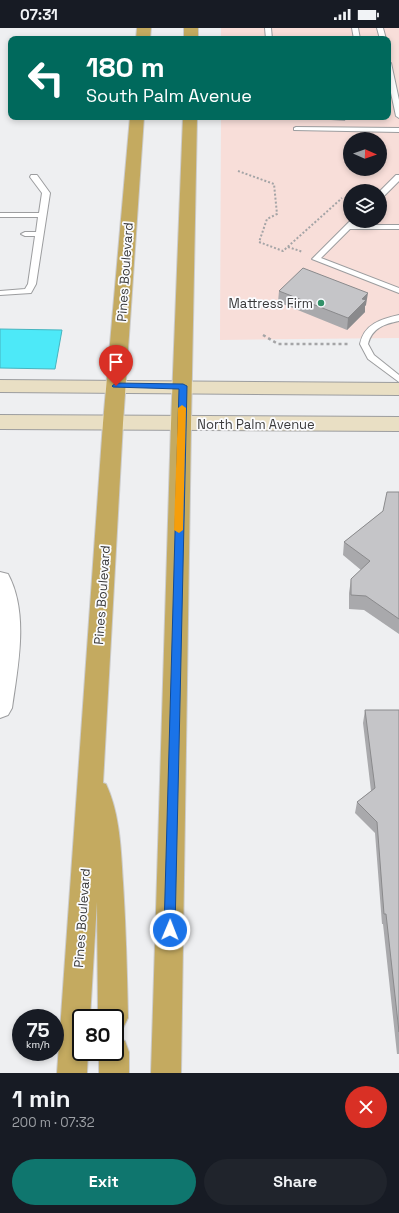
<!DOCTYPE html>
<html lang="en">
<head>
<meta charset="utf-8">
<style>
	:root { --surface:#171b24; --page:#20242c; --text:#f1f3f6; --muted:#9ea1a6; --accent:#0f766e }
	body { margin:0; font-family:"Space Grotesk",sans-serif; background:var(--page); color:var(--text); height:100vh; display:flex; flex-direction:column; font-size:15px; white-space:nowrap }
	* { box-sizing:border-box; margin:0 }
	p { font-size:13px; color:var(--muted) }
	.icon { flex:none; width:22px; height:22px; fill:none; stroke:currentColor; stroke-width:2; stroke-linecap:round; stroke-linejoin:round }
	.map { position:relative; height:1045px; overflow:hidden }
	.sheet { display:flex; flex-direction:column; background:var(--surface); flex:1 }
	.sheet>* { flex:none }
	.hud { position:absolute; left:8px; top:8px; width:383px; height:84px; border-radius:8px; box-shadow:0 2px 6px #0003; background:#00695c; color:#fff; overflow:hidden }
	.needle { width:26px; rotate:92deg }
	.buttons { position:absolute; left:343px; top:104px; display:grid; gap:8px }
	.buttons a { display:grid; place-items:center; width:44px; height:44px; border-radius:50%; background:var(--surface); box-shadow:0 2px 6px #0003; font-size:20px }
	.speed { position:absolute; left:12px; top:981px; display:flex; gap:8px; font-size:20px; font-weight:700; text-align:center }
	.speed>* { display:grid; place-content:center; width:52px; height:52px; border-radius:50%; background:var(--surface); box-shadow:0 2px 6px #0003; line-height:1 }
	.speed small { font-size:10px; font-weight:400 }
	.speed .limit { border:2px solid #111; border-radius:6px; background:#fff; color:#111 }
	.pin { position:absolute; display:grid; place-items:center; width:34px; height:34px; color:#fff; margin:-41px -17px; border-radius:50% 50% 50% 0; rotate:-45deg; box-shadow:0 0 4px #0007 }
	.pin .icon { rotate:45deg }
	.me { position:absolute; width:44px; margin:-22px; rotate:1deg; stroke-linejoin:round; filter:drop-shadow(0 0 3px #0008) }
	.turn { display:flex; align-items:center; gap:14px; height:84px; padding:0 12px; font-size:18px }
	.turn .icon { width:52px; height:52px; stroke-width:2.5 }
	.turn b { display:block; font-size:28px; line-height:34px }
	.round { display:grid; place-items:center; flex:none; width:42px; height:42px; border-radius:21px; background:var(--page) }
	.overview { display:flex; align-items:center; justify-content:space-between; height:68px; padding:0 12px }
	h1 { font-size:24px; font-weight:700; line-height:30px }
	.primary-button { display:flex; gap:8px; margin-top:auto; padding:8px 12px }
	.primary-button a { flex:1; height:46px; border-radius:24px; background:var(--accent); color:#fff; font-size:16px; font-weight:700; line-height:46px; text-align:center }
	.primary-button a+a { background:var(--page); color:var(--text) }
	.status { display:flex; justify-content:space-between; align-items:center; height:28px; padding:0 20px; background:var(--surface); direction:ltr }
	.status svg { height:11px; fill:currentColor }
	.map>svg:first-child { display:block }
	.commercial { fill:#f8ded9; fill-rule:evenodd }
	.water { fill:#4de9f8; stroke:#47b4bf }
	.lines { fill:none; stroke-linecap:round; stroke-linejoin:round }
	.service-casing { stroke:#9c9d9f; stroke-width:2 }
	.minor-casing { stroke:#9c9d9f; stroke-width:2 }
	.secondary-casing { stroke:#9c9d9f; stroke-width:2 }
	.trunk-casing { stroke:#ccc; stroke-width:2 }
	.path-far1 { stroke:#a4a4a6; stroke-width:2; stroke-dasharray:2 2; stroke-linecap:butt }
	.path { stroke:#a4a4a6; stroke-width:2.5; stroke-dasharray:3 3; stroke-linecap:butt }
	.service { fill:#fff; fill-rule:evenodd }
	.minor { fill:#fff; fill-rule:evenodd }
	.secondary { fill:#e9dfc4; fill-rule:evenodd }
	.trunk { fill:#c4aa60; fill-rule:evenodd }
	.wall { fill:#a9a9ac }
	.shaded-wall { fill:#8a8a8c }
	.building { fill:#c5c5c8; stroke:#8a8a8c }
	.route { fill:#1a73e8; stroke:#114b97 }
	.slow { fill:#f59e0b }
	.poi-dot { fill:#329169; stroke:#fbfcff; stroke-width:1.5 }
	.labels { text-anchor:middle; dominant-baseline:central; stroke-width:3.5; stroke-linejoin:round; paint-order:stroke }
	.street-label { font-size:13px; fill:#39393a; stroke:#fbfcff }
	.poi-label { font-size:13px; fill:#39393a; stroke:#fbfcff; text-anchor:end }
</style>
</head>
<body>
<div class="status"><b>07:31</b><svg viewBox="0 0 49 12"><path d="M0 12V9h3v3zM5 12V6h3v6zM10 12V3h3v9zM15 12V0h3v12zM26 1h20v11H26zM47 4h2v5h-2z"/></svg></div>
<div class="map">
<svg width="399" height="1045" viewBox="0 0 399 1045">
	<rect width="100%" height="100%" fill="#eeeff1"/>
	<path class="commercial" d="M221,0H399V310L220,312L221,89H388V11H221ZM350,111H380V141H350ZM350,163H380V193H350Z"/>
	<path class="water" d="M0,301L62,302L55,341L0,340Z"/>
	<g class="lines">
		<defs>
			<path id="service" d="M265,0H271L272,11H266Z
				M352,0H358L360,11H354Z
				M377,0H383L386,11H380Z
				M388,33L391,35L399,72V90L396,88L388,51Z
				M296,99L399,100V104L294,102V100Z
				M31,147H37L50,165L36,256L31,265L0,267V263L25,261L28,256L35,208H25L21,206L25,204H36L38,189H0V185H39L42,165L30,149Z
				M396,147H399V153L383,169H380V163Z
				M350,193H358L355,197H399V201H350L321,230L399,260V265L312,231Z
				M399,287V293C384,296 372,300 368,316L374,327L399,347V354L368,331L360,316C364,296 381,291 399,287Z"/>
			<path id="minor" d="M0,544L8,546C29,585 18,638 12,680L8,687L0,690Z"/>
			<path id="secondary" d="M0,352L399,355V367L0,364Z
				M0,387L399,389V403L0,401Z"/>
			<path id="trunk" d="M137,0H151L150,11H136Z
				M184,0H198V11H184Z
				M130,89H144L123,395L103,755L106,756C120,786 121,822 123,855C126,900 127,945 128,990L123,1000L115,1004V990H98L97,874L90,990H81V1024H88L87,1045H57L103,395Z
				M183,89H197L191,396L181,1045H151L171,396Z
				M115,1009L125,1013L129,1024V1045H99V1024H115Z"/>
		</defs>
		<use href="#service" class="service-casing"/>
		<use href="#minor" class="minor-casing"/>
		<use href="#secondary" class="secondary-casing"/>
		<use href="#trunk" class="trunk-casing"/>
		<path class="path-far1" d="M238,143L274,156L277,186L267,191L259,214L283,223L342,170
			M288,219L303,224"/>
		<path class="path" d="M263,307L278,316H350"/>
		<use href="#service" class="service"/>
		<use href="#minor" class="minor"/>
		<use href="#secondary" class="secondary"/>
		<use href="#trunk" class="trunk"/>
	</g>
	<path class="wall" d="M317,89H346L345,93L317,91Z
		M279,263L366,277L365,278V284L347,302L278,274Z
		M399,464V606L364,582L349,581V565L351,551L361,542L343,527L344,514L383,483Z
		M365,682H399V1026H397L383,896H382L375,805L355,785L357,774L371,763L363,695Z"/>
	<path class="shaded-wall" d="M368,265L366,277L365,278V284L347,302L348,290L362,271Z"/>
	<path class="building" d="M303,240L368,265L362,271L366,272L348,290L279,263Z
		M387,464H399V591L366,568L351,567V551L370,533L344,514L383,483Z
		M365,682H399V1004L386,886H384L377,794L357,774L375,760Z"/>
	<path class="route" d="M116,355L183,356L187,358L175,902L174,905L170,907L165,905L164,902L179,361L113,359L112,358Z"/>
	<path class="slow" d="M182,377L186,380L183,502L179,505L174,502L178,380Z"/>
	<circle class="poi-dot" cx="321" cy="275" r="4"/>
	<g class="labels">
		<g class="street-label">
			<text transform="translate(125 244) rotate(-86)">Pines Boulevard</text>
			<text x="256" y="396">North Palm Avenue</text>
			<text transform="translate(102 567) rotate(-86)">Pines Boulevard</text>
			<text transform="translate(82 890) rotate(-86)">Pines Boulevard</text>
		</g>
		<g class="poi-label">
			<text x="313" y="275">Mattress Firm</text>
		</g>
	</g>
</svg>
<div class="buttons">
<a><svg class="needle" viewBox="-14 -14 28 28"><path d="M0-13l5 13h-10z" fill="#e53935"/><path d="M0 13l5-13h-10z" fill="#9ea1a6"/></svg></a>
<a><svg class="icon" aria-label="layers" viewBox="0 0 24 24"><path d="M12 4l9 5-9 5-9-5zM3 14l9 5 9-5"/></svg></a>
</div>
<div class="speed"><div>75<small>km/h</small></div><div class="limit">80</div></div>
<div class="pin" style="left:116px;top:358px;background:#d93025"><svg class="icon" aria-label="arrive" viewBox="0 0 24 24"><path d="M6 21V4h12l-3 4 3 4H6"/></svg></div>
<svg class="me" style="left:170px;top:902px" viewBox="-20 -20 40 40"><circle r="17" fill="#1a73e8" stroke="#fff" stroke-width="3"/><path d="M0-11L8 9 0 5-8 9z" fill="#fff"/></svg>
<div class="hud">
<div class="turn"><svg class="icon" aria-label="left" viewBox="0 0 24 24"><path d="M17 20v-9H6M10 6l-5 5 5 5"/></svg><div><b>180 m</b>South Palm Avenue</div></div>
</div>
</div>
<section class="sheet">
<div class="overview"><div><h1>1 min</h1><p>200 m · 07:32</p></div><a class="round" style="background:#d93025;color:#fff"><svg class="icon" aria-label="close" viewBox="0 0 24 24"><path d="M6 6l12 12M18 6L6 18"/></svg></a></div>
<div class="primary-button"><a>Exit</a><a>Share</a></div>
</section>
</body>
</html>
